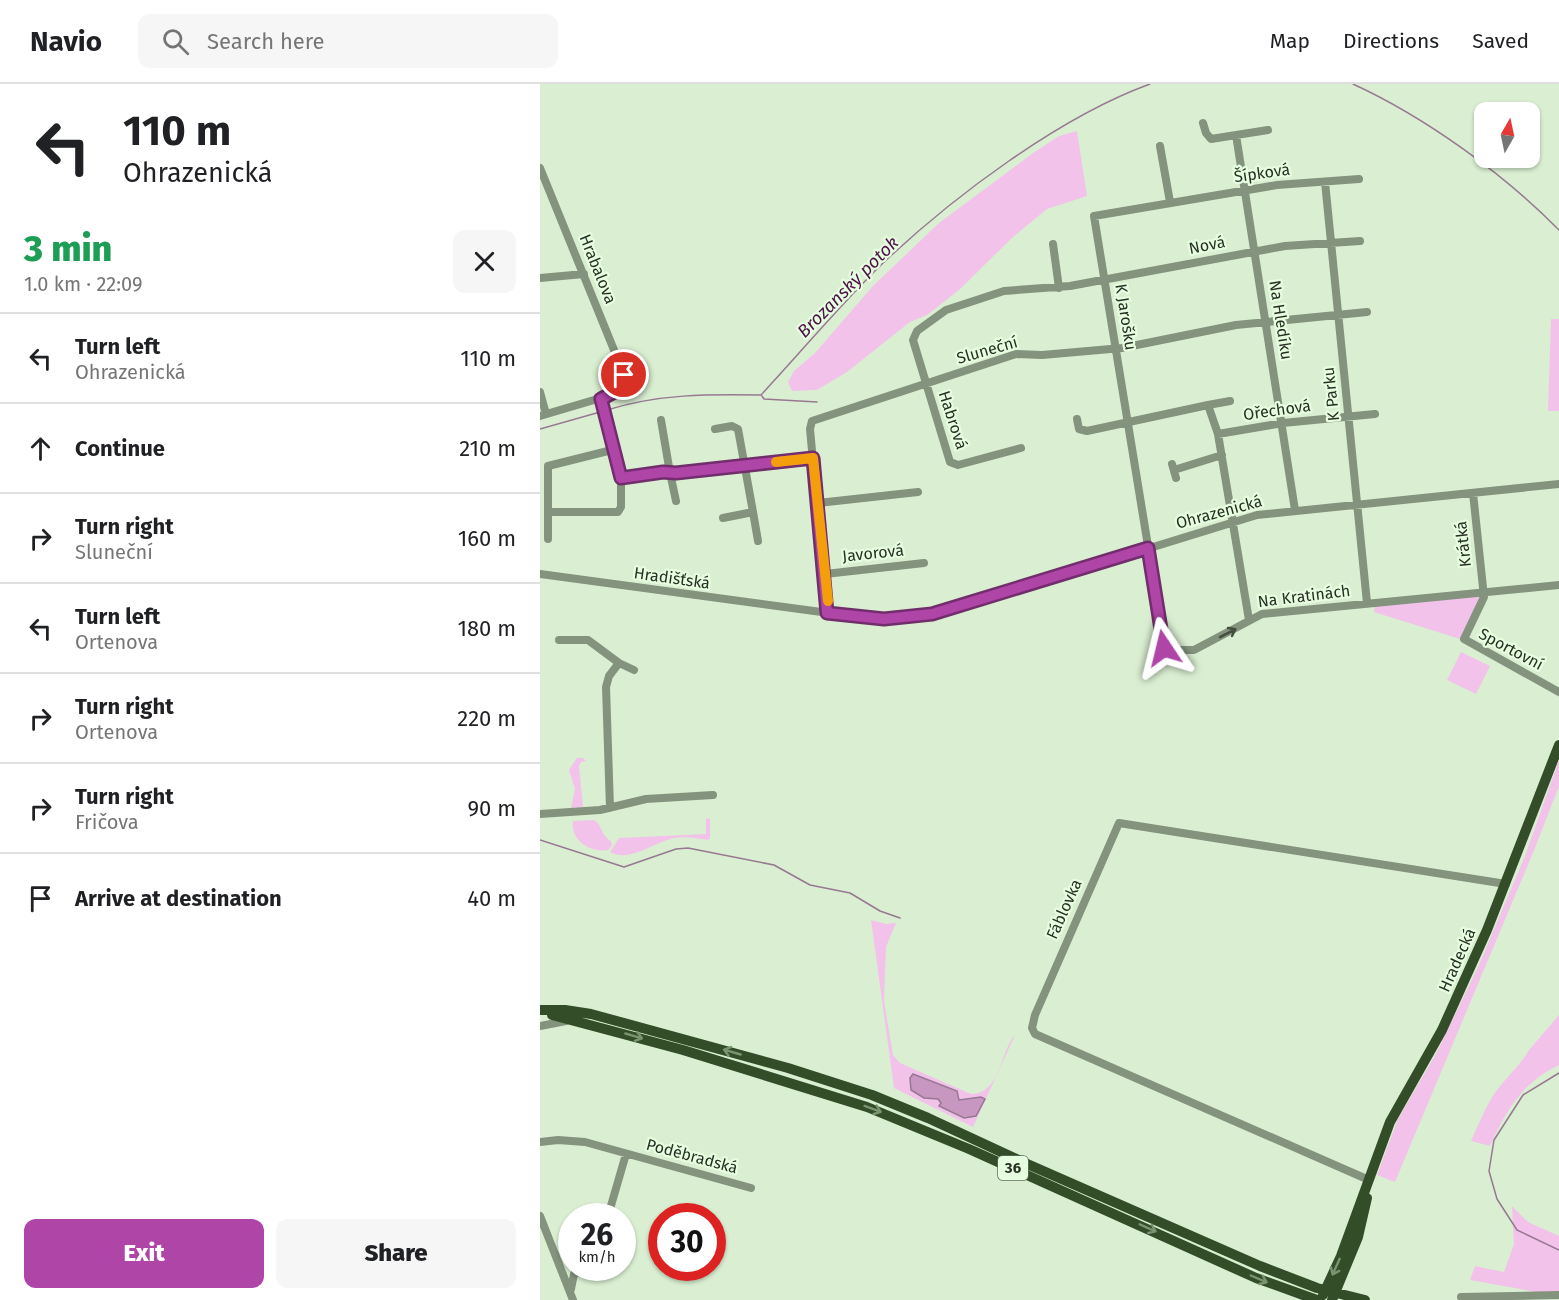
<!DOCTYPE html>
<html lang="en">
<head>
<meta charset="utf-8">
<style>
	:root { --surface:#fff; --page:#f6f6f6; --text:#202124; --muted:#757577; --line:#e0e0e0; --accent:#af45a7 }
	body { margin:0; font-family:"Fira Sans",sans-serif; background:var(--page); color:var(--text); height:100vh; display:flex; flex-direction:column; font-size:22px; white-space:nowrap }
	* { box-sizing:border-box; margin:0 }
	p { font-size:20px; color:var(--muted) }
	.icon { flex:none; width:33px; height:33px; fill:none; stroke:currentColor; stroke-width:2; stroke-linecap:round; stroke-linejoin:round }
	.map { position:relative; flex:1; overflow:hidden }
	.drawer { display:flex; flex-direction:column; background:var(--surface); width:540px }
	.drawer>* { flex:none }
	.top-card { background:#fff; color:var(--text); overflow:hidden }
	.needle { width:39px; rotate:9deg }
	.tools { position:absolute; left:934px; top:18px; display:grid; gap:12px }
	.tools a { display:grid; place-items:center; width:66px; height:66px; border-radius:12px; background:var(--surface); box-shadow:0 2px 4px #0004; font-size:30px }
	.speed { position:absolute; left:18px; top:1119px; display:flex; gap:12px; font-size:30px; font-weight:700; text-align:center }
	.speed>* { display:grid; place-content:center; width:78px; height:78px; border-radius:50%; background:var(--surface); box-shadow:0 2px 4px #0004; line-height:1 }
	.speed small { font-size:15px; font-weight:400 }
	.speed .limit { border:9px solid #d22; background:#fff; color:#111 }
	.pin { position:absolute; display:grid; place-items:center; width:51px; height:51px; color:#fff; margin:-26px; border:3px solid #fff; border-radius:50%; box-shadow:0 2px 6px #0007 }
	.me { position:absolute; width:66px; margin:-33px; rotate:350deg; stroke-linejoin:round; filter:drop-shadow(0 0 4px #0008) }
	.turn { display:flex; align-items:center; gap:21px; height:126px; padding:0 24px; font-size:27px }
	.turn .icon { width:78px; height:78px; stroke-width:2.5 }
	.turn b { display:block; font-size:42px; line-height:51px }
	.round { display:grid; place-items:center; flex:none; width:63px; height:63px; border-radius:12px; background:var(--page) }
	.head { display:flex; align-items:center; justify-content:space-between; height:102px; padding:0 24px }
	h1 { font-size:36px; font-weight:800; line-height:45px; color:#1e9e55 }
	.cta { display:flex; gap:12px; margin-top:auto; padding:12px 24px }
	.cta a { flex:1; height:69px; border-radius:12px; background:var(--accent); color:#fff; font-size:24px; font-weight:800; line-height:69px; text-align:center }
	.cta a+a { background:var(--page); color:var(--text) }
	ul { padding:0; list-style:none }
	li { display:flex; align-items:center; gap:18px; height:90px; padding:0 24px; border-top:2px solid var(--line) }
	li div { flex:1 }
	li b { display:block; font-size:22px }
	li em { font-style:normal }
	header { display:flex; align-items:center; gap:36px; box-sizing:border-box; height:84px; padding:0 30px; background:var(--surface); border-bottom:2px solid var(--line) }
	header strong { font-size:28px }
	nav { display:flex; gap:33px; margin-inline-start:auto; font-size:21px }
	.search { width:420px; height:54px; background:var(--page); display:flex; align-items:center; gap:15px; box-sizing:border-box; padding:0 21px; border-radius:12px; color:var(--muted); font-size:22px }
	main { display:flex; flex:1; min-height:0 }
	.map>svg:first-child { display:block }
	.green { fill:#f2c2eb }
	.water { fill:#c797c1; stroke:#977892; stroke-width:1.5 }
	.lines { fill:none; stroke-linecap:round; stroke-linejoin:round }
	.stream { stroke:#977892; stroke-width:1.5 }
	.minor { stroke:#83937d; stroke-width:8 }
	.major { stroke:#324d28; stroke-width:10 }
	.oneway { stroke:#434e3f }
	.oneway2 { stroke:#7a9371 }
	.route-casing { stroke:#722d6d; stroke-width:15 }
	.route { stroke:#af45a7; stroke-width:10 }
	.slow { stroke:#f59e0b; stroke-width:10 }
	.labels { text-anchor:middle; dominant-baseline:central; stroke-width:4.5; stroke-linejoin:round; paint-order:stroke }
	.shield { fill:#e7fddf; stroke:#616e5d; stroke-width:1.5 }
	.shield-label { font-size:15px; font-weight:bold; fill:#283025 }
	.street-label { font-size:16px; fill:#283025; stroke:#e7fddf }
	.water-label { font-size:18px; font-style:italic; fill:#4c1248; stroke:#e7fddf }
</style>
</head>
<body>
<header>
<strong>Navio</strong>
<div class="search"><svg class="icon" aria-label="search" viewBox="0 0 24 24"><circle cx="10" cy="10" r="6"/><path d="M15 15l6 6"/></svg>Search here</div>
<nav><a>Map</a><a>Directions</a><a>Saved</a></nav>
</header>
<main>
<section class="drawer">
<div class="top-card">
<div class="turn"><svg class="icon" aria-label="left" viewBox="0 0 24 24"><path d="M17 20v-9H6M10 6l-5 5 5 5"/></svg><div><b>110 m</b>Ohrazenická</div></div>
</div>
<div class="head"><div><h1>3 min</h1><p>1.0 km · 22:09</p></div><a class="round"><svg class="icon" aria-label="close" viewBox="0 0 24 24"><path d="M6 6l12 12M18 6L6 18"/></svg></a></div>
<ul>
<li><svg class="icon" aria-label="left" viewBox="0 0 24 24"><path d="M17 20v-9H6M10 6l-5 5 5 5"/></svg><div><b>Turn left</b><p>Ohrazenická</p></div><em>110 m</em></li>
<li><svg class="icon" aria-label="ahead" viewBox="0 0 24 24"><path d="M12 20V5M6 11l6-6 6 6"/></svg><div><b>Continue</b></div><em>210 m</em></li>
<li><svg class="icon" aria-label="right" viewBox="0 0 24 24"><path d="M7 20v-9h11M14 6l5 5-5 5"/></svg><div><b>Turn right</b><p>Sluneční</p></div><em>160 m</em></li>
<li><svg class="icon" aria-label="left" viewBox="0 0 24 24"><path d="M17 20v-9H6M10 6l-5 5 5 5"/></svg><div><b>Turn left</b><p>Ortenova</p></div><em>180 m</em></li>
<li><svg class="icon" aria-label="right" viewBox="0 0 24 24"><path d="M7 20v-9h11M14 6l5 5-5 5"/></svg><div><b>Turn right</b><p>Ortenova</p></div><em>220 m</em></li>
<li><svg class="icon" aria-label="right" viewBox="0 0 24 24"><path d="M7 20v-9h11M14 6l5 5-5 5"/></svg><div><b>Turn right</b><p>Fričova</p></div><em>90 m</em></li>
<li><svg class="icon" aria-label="arrive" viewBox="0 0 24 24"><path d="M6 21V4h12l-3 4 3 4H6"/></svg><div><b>Arrive at destination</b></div><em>40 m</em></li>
</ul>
<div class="cta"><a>Exit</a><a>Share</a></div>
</section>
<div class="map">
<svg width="1019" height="1216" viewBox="0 0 1019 1216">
	<rect width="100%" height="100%" fill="#daefd2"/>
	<path class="green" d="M537,47L547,112L507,125L473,153L419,206L387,231L370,238L307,288L277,306L252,307L248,298L254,287L275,269L333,202L399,139L496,67L519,52Z
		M1011,235H1019V327H1008Z
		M942,512L920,555L834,528L835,521Z
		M921,568L950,582L936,610L907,596Z
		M37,674H43L46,677L41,678L39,682L43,723L31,724L35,705L29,686Z
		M1019,676V702L995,764L855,1098L837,1091L858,1035L897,968L939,881L985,772Z
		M166,734L170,735V754L168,756C157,754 146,752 134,754C114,758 90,779 70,768L79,754L166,750Z
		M54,736C62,740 61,752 71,757L72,762L68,766C51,769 30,757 33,737Z
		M331,836L346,840L356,839L346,863L344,917L353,971L360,979L431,1010C461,1010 460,967 475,951L433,1043L354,1004Z
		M1019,931V981C982,999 966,1026 950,1062L931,1057C938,1042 945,1024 954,1010C964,996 983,978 989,966Z
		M972,1122L988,1138L1019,1152V1212L930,1196L935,1182L964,1188L974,1160Z"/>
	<path class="water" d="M373,990L417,1007L419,1016L441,1013L445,1015L436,1032L424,1034L399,1022L401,1019L398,1015L384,1014L371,1006L370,994Z"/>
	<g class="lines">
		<path class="stream" d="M813,0C885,33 964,90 1019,146
			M222,312L224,315L277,318
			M67,326C118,310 168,310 221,311C261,268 300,221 342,180C413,113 519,33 610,0
			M0,345L60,328
			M0,756L84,783L136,765L148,764L234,781L270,801L310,809L340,827L360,834
			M1019,989L983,1011L954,1056L949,1087L957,1115L977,1146L1019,1166"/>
		<path class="minor" d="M663,39L666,49L671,55L728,46
			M696,51L755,426
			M620,62L630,118
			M0,84L85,293L80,304L71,311L0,332
			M819,95L737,101L554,132L625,566H654L722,530L1019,501
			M785,98L827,519
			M513,160L519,204
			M0,194L44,190
			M0,308L6,330
			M61,315L81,395
			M668,321L690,317
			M537,335L539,345L547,347L668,321L678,350L743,339L835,330
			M121,336L130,389L273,374
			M175,345L192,342L198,345L213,428
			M678,350L709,536
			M481,364L418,381L410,378L373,256L377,247L406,226L464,207L530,202L745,162L820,157
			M632,380L636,394
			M634,386L682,371
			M933,409L944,513L924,555L1019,608
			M278,419L378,408
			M10,428H78L81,423V395L130,389L136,417
			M183,434L213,428L218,457
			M8,455V382L72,366
			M0,490L326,534H369L412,525L717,431L1019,400
			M285,490L384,479
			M287,529L270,345L272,337L476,270L502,271L582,264L696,241L827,228
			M19,556H48L79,579
			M70,724L66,603L69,592L79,579L94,586
			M0,730L60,726L106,715L173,711
			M0,942L26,937
			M0,1058L18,1056L45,1058L211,1104
			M829,1096L495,950L492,944L495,931L579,739L966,800
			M0,1132L33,1216
			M68,1132L86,1070
			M31,1205L34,1190L49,1184
			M921,1213L1019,1211"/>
		<path class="major" d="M0,926H25L51,930L248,984L332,1011L388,1034L485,1079L720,1182L777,1204L825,1216
			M12,931L143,966L327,1023L429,1065L716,1194L777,1216
			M783,1211L801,1172L850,1038L902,946L947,846L1019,661
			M792,1216L818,1153L827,1114"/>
	</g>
	<defs><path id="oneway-shaft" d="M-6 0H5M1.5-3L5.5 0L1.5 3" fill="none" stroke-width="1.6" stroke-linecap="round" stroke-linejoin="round" transform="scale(1.5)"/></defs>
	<use class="oneway" href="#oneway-shaft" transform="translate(688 549) rotate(-27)"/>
	<g class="oneway2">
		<use href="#oneway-shaft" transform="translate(94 952) rotate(16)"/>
		<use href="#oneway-shaft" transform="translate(192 968) rotate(-164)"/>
		<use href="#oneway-shaft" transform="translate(333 1025) rotate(20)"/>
		<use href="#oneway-shaft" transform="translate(608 1144) rotate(24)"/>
		<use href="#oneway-shaft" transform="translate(796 1183) rotate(114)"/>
		<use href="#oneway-shaft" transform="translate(719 1195) rotate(23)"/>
	</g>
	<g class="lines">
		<defs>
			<path id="route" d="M84,291L78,306L61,315L81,394L123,388L136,389L273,374L287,529L344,535L392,530L608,464L624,564"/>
		</defs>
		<use href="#route" class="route-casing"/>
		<use href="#route" class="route"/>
		<path class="slow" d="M236,378L273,374L288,517"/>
	</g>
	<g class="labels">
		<rect class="shield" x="458" y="1072" width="30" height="24" rx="4.5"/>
		<g class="shield-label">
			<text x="473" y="1084">36</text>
		</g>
		<g class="street-label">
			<text transform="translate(722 89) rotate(-8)">Šípková</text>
			<text transform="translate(667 161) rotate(-11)">Nová</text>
			<text transform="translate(58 185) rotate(68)">Hrabalova</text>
			<text transform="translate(586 233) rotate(81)">K Jarošku</text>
			<text transform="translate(741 236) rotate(81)">Na Hledíku</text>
			<text transform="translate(447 266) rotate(-16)">Sluneční</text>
			<text transform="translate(791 310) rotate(-96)">K Parku</text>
			<text transform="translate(737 326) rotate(-8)">Ořechová</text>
			<text transform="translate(413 336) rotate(72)">Habrová</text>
			<text transform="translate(679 428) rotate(-15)">Ohrazenická</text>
			<text transform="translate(923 460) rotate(-96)">Krátká</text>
			<text transform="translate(333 469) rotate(-6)">Javorová</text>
			<text transform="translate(132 494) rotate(8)">Hradišťská</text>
			<text transform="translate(764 512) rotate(-7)">Na Kratinách</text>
			<text transform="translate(971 565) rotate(28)">Sportovní</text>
			<text transform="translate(524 825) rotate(-66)">Fáblovka</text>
			<text transform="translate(917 876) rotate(-66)">Hradecká</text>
			<text transform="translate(152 1072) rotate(15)">Poděbradská</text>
		</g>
		<g class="water-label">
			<text transform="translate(308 203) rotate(-45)">Brozanský potok</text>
		</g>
	</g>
</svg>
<div class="tools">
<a><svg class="needle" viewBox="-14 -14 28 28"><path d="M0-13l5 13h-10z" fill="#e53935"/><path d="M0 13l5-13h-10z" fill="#757577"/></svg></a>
</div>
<div class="speed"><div>26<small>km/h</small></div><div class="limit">30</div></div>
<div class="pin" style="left:84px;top:291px;background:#d93025"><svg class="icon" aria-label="arrive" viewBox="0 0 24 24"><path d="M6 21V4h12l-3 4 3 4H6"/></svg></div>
<svg class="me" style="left:624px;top:564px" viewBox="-20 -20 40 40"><path d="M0-17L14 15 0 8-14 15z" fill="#af45a7" stroke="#fff" stroke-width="4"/></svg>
</div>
</main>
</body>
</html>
